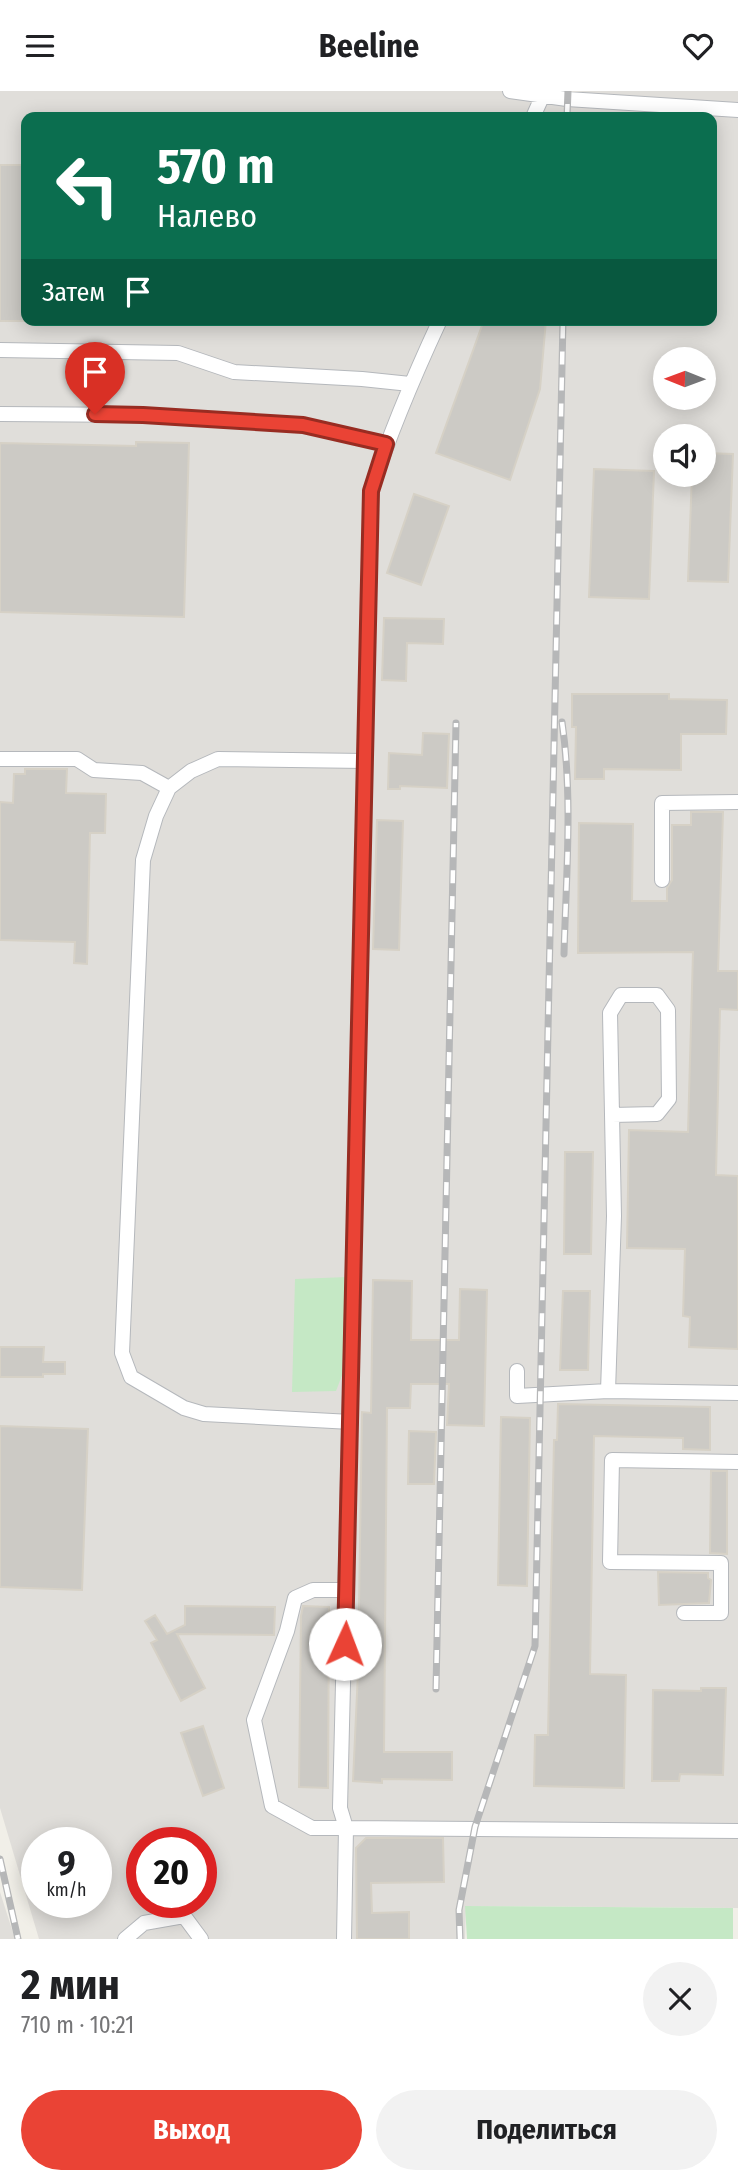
<!DOCTYPE html>
<html lang="ru">
<head>
<meta charset="utf-8">
<style>
	:root { --surface:#fff; --page:#f2f2f2; --text:#202124; --muted:#757577; --accent:#ea4335 }
	body { margin:0; font-family:"Fira Sans Condensed",sans-serif; background:var(--page); color:var(--text); height:100vh; display:flex; flex-direction:column; font-size:26px; white-space:nowrap }
	* { box-sizing:border-box; margin:0 }
	p { font-size:23px; color:var(--muted) }
	.icon { flex:none; width:38px; height:38px; fill:none; stroke:currentColor; stroke-width:2; stroke-linecap:round; stroke-linejoin:round }
	.map { position:relative; height:1848px; overflow:hidden }
	.sheet { display:flex; flex-direction:column; background:var(--surface); flex:1 }
	.sheet>* { flex:none }
	.hud { position:absolute; left:21px; top:21px; width:696px; height:214px; border-radius:14px; box-shadow:0 4px 18px #0003; background:#0b6e4f; color:#fff; overflow:hidden }
	.needle { width:46px; rotate:271deg }
	.tools { position:absolute; left:653px; top:256px; display:grid; gap:14px }
	.tools a { display:grid; place-items:center; width:63px; height:63px; border-radius:50%; background:var(--surface); box-shadow:0 4px 18px #0003; font-size:35px }
	.speed { position:absolute; left:21px; top:1736px; display:flex; gap:14px; font-size:35px; font-weight:700; text-align:center }
	.speed>* { display:grid; place-content:center; width:91px; height:91px; border-radius:50%; background:var(--surface); box-shadow:0 4px 18px #0003; line-height:1 }
	.speed small { font-size:18px; font-weight:400 }
	.speed .limit { border:10px solid #d22; background:#fff; color:#111 }
	.pin { position:absolute; display:grid; place-items:center; width:60px; height:60px; color:#fff; margin:-72px -30px; border-radius:50% 50% 50% 0; rotate:-45deg; box-shadow:0 0 7px #0007 }
	.pin .icon { rotate:45deg }
	.me { position:absolute; width:77px; margin:-38px; rotate:2deg; stroke-linejoin:round; filter:drop-shadow(0 0 5px #0008) }
	.turn { display:flex; align-items:center; gap:24px; height:147px; padding:0 21px; font-size:32px }
	.turn .icon { width:91px; height:91px; stroke-width:2.5 }
	.turn b { display:block; font-size:49px; line-height:60px }
	.then { display:flex; align-items:center; height:66px; padding:0 21px; background:#0003; gap:14px; font-size:26px }
	.round { display:grid; place-items:center; flex:none; width:74px; height:74px; border-radius:37px; background:var(--page) }
	.overview { display:flex; align-items:center; justify-content:space-between; height:119px; padding:0 21px }
	h1 { font-size:42px; font-weight:700; line-height:52px }
	.action { display:flex; gap:14px; margin-top:auto; padding:14px 21px }
	.action a { flex:1; height:80px; border-radius:42px; background:var(--accent); color:#fff; font-size:28px; font-weight:700; line-height:80px; text-align:center }
	.action a+a { background:var(--page); color:var(--text) }
	header { display:flex; justify-content:space-between; align-items:center; height:91px; padding:0 21px; background:var(--surface); font-size:32px; font-weight:700 }
	.map>svg:first-child { display:block }
	.industrial { fill:#e0deda; fill-rule:evenodd }
	.green { fill:#c5e8c5 }
	.building { fill:#cccac5; stroke:#d6d1c6; stroke-width:2 }
	.lines { fill:none; stroke-linecap:round; stroke-linejoin:round }
	.minor-casing { stroke:#b5b8bc; stroke-width:16 }
	.minor { stroke:#fff; stroke-width:14 }
	.rail-casing { stroke:#b6b7b8; stroke-width:7 }
	.rail { stroke:#fff; stroke-width:4.5; stroke-dasharray:13; stroke-linecap:butt }
	.route-casing { stroke:#982c22; stroke-width:18 }
	.route { stroke:#ea4335; stroke-width:12 }
</style>
</head>
<body>
<header><svg class="icon" aria-label="menu" viewBox="0 0 24 24"><path d="M4 6h16M4 12h16M4 18h16"/></svg>Beeline<svg class="icon" aria-label="heart" viewBox="0 0 24 24"><path d="M12 20l-8-8c-3-5 5-10 8-4 3-6 11-1 8 4z"/></svg></header>
<div class="map">
<svg width="738" height="1848" viewBox="0 0 738 1848">
	<rect width="100%" height="100%" fill="#f1efe8"/>
	<path class="industrial" d="M0,0H738V1817L466,1815L465,1848H39L0,1717ZM26,26H712V229H26ZM665,268H704V306H665ZM665,345H704V383H665ZM37,1752H96V1811H37ZM142,1752H201V1811H142Z
		M0,1801L15,1848H0Z"/>
	<path class="green" d="M348,1186L344,1279L336,1300L292,1301L295,1188Z
		M465,1815L733,1817V1848H467Z"/>
	<path class="building" d="M0,74H26V230H0Z
		M484,229H546L540,298L510,389L436,362Z
		M136,351L189,352L184,526L0,521V352L136,355Z
		M704,362L733,363L728,491L688,490L692,383H704Z
		M594,378L654,380L649,508L589,506Z
		M414,403L449,415L421,494L387,482Z
		M384,527L444,528L443,553L407,552L406,590L382,589Z
		M572,603H669V608L727,609L726,643H681V679L604,678V688H575L576,636H572Z
		M423,642L449,643L447,697L400,695V698H388L389,662L422,664Z
		M25,678H67L66,702L106,703L105,742H90L87,873L74,872L75,851L0,849V711L13,712L14,683H25Z
		M691,721H723L718,880H738V919L720,918L716,1084L738,1085V1258L689,1256L690,1226L683,1225L685,1158L627,1157L629,1039L688,1041L693,861L578,862L579,732L633,733L632,810H667V797L672,789V734H691Z
		M377,729L403,730L399,859L373,858Z
		M565,1061H593L591,1163H564Z
		M373,1189L412,1190L411,1249H459L460,1198L487,1199L484,1335L447,1334L449,1293H411L410,1317H387L384,1661H452V1689L382,1688V1692L353,1690L358,1581L362,1321L371,1322Z
		M563,1200H590L588,1279H560Z
		M0,1256H44L43,1271H65V1283H43V1286H0Z
		M558,1313L710,1316V1359L683,1358V1347L594,1345L590,1583L626,1584L624,1697L534,1695L535,1644H548L554,1349H557Z
		M501,1326L530,1327L527,1495L498,1494Z
		M0,1335L88,1338L82,1499L0,1496Z
		M409,1340L436,1341L434,1393H408Z
		M711,1380H727V1463L710,1462Z
		M658,1481L708,1482V1487L711,1489L709,1512L659,1514Z
		M185,1515L275,1516L274,1544L177,1543L205,1597L181,1610L151,1552L157,1549L145,1530L155,1524L167,1543L185,1534Z
		M303,1515L329,1516L328,1697L299,1696L301,1525Z
		M701,1597H726L723,1684L680,1683L679,1690H652L653,1599L701,1600Z
		M203,1635L224,1697L203,1705L181,1642Z
		M366,1747H443L444,1791L371,1792L372,1822L409,1821V1848H357L356,1757Z"/>
	<g class="lines">
		<defs>
			<path id="minor" d="M510,0L567,8L738,19
				M533,26L542,6
				M0,259L178,262L234,281L362,288L410,293
				M0,323L143,324L303,334L386,353
				M0,668H77L94,679L142,682L169,697
				M662,789V712L738,711
				M517,1280V1305L608,1300L738,1302
				M608,1300L614,1125L610,922L621,904H657L668,919L669,1008L657,1023L612,1024
				M351,1331L204,1323L184,1317L131,1286L122,1262L143,769L156,725L169,697L191,680L218,668L365,670
				M347,1499H313L295,1507L287,1540L254,1629L272,1715L312,1737H346L340,1717C353,1278 361,839 371,400C390,341 414,285 440,229
				M684,1522H721V1472L610,1471L612,1369L738,1371
				M125,1848L144,1832L184,1825L201,1848
				M344,1848L346,1737L738,1740"/>
		</defs>
		<use href="#minor" class="minor-casing"/>
		<use href="#minor" class="minor"/>
		<defs>
			<path id="rail" d="M567,26L568,0
				M562,631C573,707 566,787 564,863
				M436,1598L456,632
				M0,1768L18,1848
				M460,1848L459,1819L475,1736L535,1555L563,229"/>
		</defs>
		<use href="#rail" class="rail-casing"/>
		<use href="#rail" class="rail"/>
	</g>
	<g class="lines">
		<defs>
			<path id="route" d="M95,323L143,324L303,334L386,353L371,400L345,1553"/>
		</defs>
		<use href="#route" class="route-casing"/>
		<use href="#route" class="route"/>
	</g>
</svg>
<div class="tools">
<a><svg class="needle" viewBox="-14 -14 28 28"><path d="M0-13l5 13h-10z" fill="#e53935"/><path d="M0 13l5-13h-10z" fill="#757577"/></svg></a>
<a><svg class="icon" aria-label="sound" viewBox="0 0 24 24"><path d="M4 9h4l5-4v14l-5-4H4zM17 9q2 3 0 6"/></svg></a>
</div>
<div class="speed"><div>9<small>km/h</small></div><div class="limit">20</div></div>
<div class="pin" style="left:95px;top:323px;background:#d93025"><svg class="icon" aria-label="arrive" viewBox="0 0 24 24"><path d="M6 21V4h12l-3 4 3 4H6"/></svg></div>
<svg class="me" style="left:345px;top:1553px" viewBox="-20 -20 40 40"><circle r="19" fill="#fff"/><path d="M0-13L10 11 0 6-10 11z" fill="#ea4335"/></svg>
<div class="hud">
<div class="turn"><svg class="icon" aria-label="left" viewBox="0 0 24 24"><path d="M17 20v-9H6M10 6l-5 5 5 5"/></svg><div><b>570 m</b>Налево</div></div>
<div class="then">Затем<svg class="icon" aria-label="arrive" viewBox="0 0 24 24"><path d="M6 21V4h12l-3 4 3 4H6"/></svg></div>
</div>
</div>
<section class="sheet">
<div class="overview"><div><h1>2 мин</h1><p>710 m · 10:21</p></div><a class="round"><svg class="icon" aria-label="close" viewBox="0 0 24 24"><path d="M6 6l12 12M18 6L6 18"/></svg></a></div>
<div class="action"><a>Выход</a><a>Поделиться</a></div>
</section>
</body>
</html>
